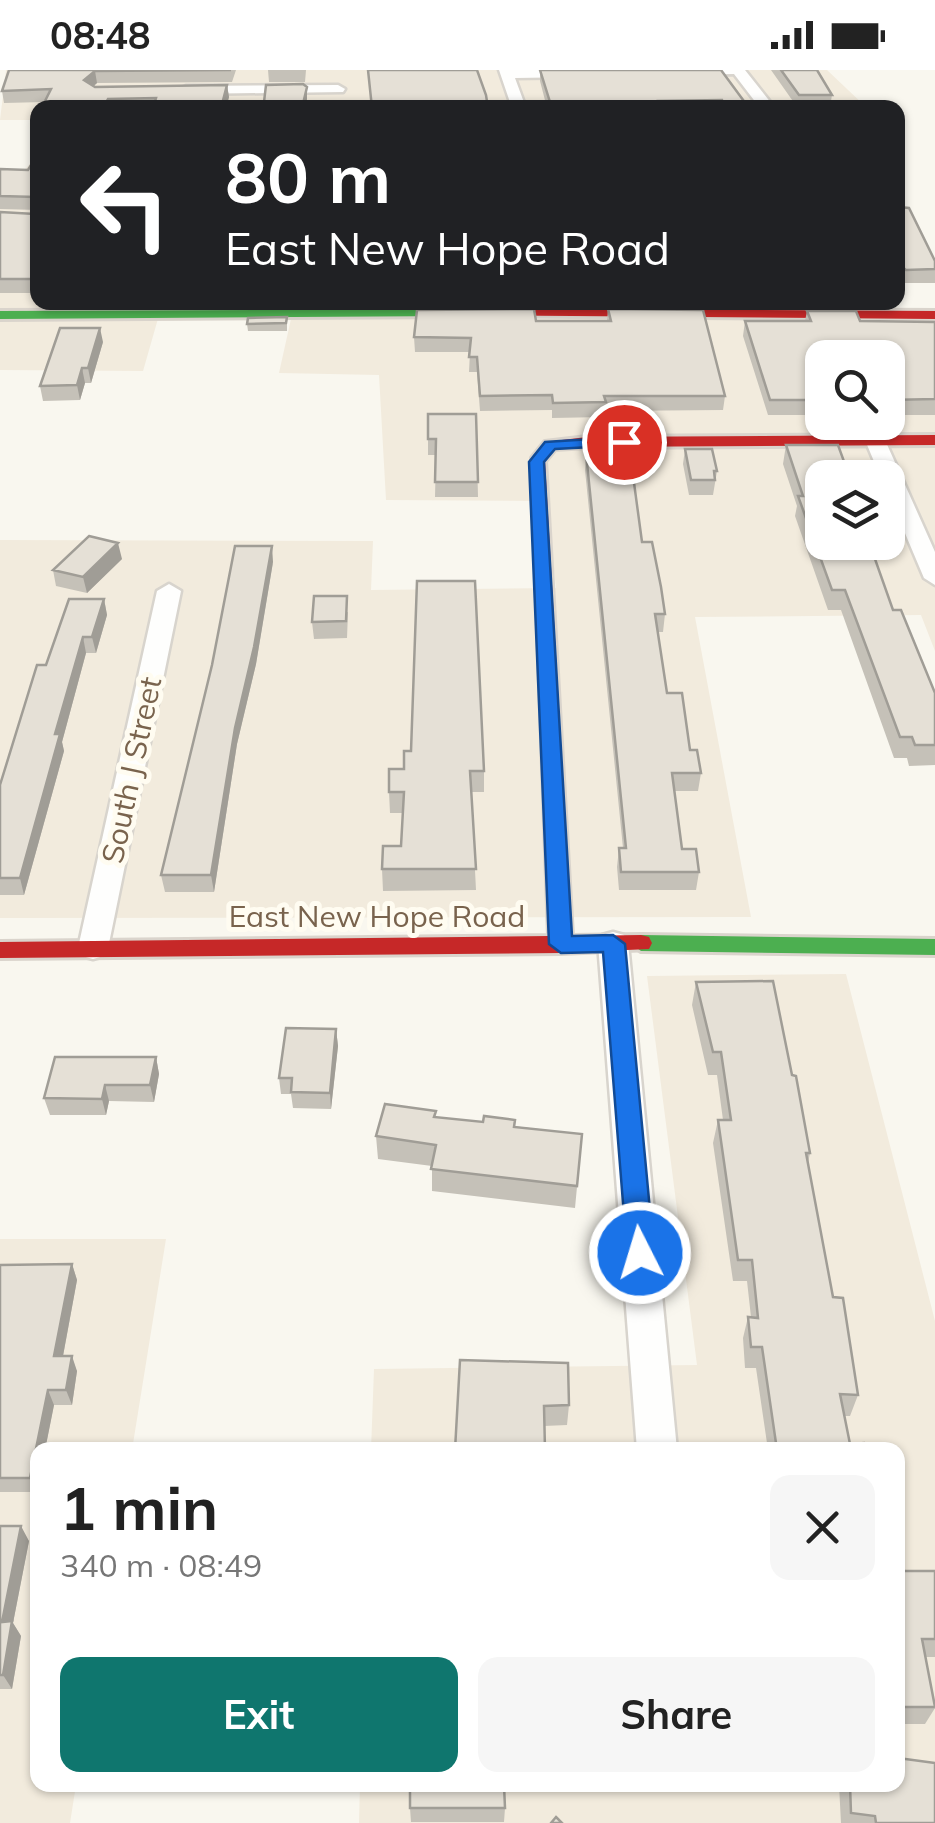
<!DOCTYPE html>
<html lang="en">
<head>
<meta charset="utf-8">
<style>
	:root { --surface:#fff; --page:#f6f6f6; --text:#222; --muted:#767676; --accent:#0f766e }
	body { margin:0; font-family:Mulish,sans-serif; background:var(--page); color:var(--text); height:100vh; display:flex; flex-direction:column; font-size:38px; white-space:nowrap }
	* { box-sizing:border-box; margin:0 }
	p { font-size:32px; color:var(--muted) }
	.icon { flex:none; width:55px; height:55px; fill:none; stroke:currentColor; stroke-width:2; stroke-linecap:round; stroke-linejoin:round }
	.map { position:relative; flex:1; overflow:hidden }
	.panel { position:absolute; left:30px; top:1372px; width:875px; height:350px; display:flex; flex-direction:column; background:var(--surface); border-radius:20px; box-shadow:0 2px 8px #0004 }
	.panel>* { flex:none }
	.guide { position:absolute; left:30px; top:30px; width:875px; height:210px; border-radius:20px; box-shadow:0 2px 8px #0004; background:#202124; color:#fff; overflow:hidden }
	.controls { position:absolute; left:805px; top:270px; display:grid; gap:20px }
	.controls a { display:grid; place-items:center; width:100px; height:100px; border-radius:20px; background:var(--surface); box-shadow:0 2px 8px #0004; font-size:50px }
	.pin { position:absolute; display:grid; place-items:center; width:85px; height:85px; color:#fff; margin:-42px; border:5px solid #fff; border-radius:50%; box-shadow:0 2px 10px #0007 }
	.me { position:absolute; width:110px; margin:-55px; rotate:355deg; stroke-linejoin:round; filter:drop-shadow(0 0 8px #0008) }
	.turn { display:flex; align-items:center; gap:35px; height:210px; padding:0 30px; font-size:45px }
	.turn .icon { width:130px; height:130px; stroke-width:2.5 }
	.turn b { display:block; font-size:70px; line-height:85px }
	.round { display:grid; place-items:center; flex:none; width:105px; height:105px; border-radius:20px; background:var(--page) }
	.head { display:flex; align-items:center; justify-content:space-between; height:170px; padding:0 30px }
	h1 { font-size:60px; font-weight:700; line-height:75px }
	.action { display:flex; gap:20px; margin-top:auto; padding:20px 30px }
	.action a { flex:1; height:115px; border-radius:20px; background:var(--accent); color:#fff; font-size:40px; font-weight:700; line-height:115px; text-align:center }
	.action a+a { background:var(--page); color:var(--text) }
	.status { display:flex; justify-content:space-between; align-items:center; height:70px; padding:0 50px; background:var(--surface); direction:ltr }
	.status svg { height:28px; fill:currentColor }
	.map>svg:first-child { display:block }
	.residential { fill:#f2ebdd; fill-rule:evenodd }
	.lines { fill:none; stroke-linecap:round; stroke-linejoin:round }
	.street-casing { stroke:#d8d4cd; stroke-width:5 }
	.fast-casing { stroke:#dad4cc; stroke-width:6 }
	.jam-casing { stroke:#dad4cc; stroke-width:6 }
	.street { fill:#fefefd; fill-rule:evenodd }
	.fast { fill:#4caf50; fill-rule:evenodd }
	.jam { fill:#c62828; fill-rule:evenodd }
	.wall { fill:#c5c1b8 }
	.shaded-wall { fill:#a09d96 }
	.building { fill:#e5e0d6; stroke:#a09d96; stroke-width:2.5 }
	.route { fill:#1a73e8; stroke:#114b97; stroke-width:2.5 }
	.labels { text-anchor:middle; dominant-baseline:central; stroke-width:10; stroke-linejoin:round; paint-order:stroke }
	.street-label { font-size:30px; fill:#79634d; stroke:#fffcf1 }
</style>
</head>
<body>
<div class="status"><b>08:48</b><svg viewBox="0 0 49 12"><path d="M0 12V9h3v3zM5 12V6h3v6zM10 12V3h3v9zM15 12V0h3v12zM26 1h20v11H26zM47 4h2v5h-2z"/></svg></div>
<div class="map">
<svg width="935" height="1753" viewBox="0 0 935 1753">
	<rect width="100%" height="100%" fill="#f9f7ef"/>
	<path class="residential" d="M6,0H827L866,37L38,38L37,50H0Z
		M37,86L38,232L870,234L161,238L143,301L0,300V104L20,105Z
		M291,249H935V581L921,545L695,547L751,847L0,848V470L373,471L371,520L556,518L546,431L386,430L379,305L279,303ZM822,288H888V352H822ZM822,408H888V472H822Z
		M846,904L935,1251V1753H359L360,1715H898V1380H371L374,1299L697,1295L647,906Z
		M0,1169H166L132,1380H38V1715H76L70,1753H0Z"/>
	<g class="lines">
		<defs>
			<path id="street" d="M499,0H584L587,3L580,7L515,8L526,38H512Z
				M675,0H745L775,38H760L734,4L681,5Z
				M338,15L345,19L343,22L186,24L179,20L186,16Z
				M875,364L885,370L935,482V515L924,508L888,423V408H881L865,370Z
				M169,514L181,521L108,878L104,886L93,889L82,886L78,878L157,521Z
				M613,862L624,865L628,873L677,1380H637L598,873L602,865Z"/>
			<path id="fast" d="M458,239L460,242L453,246L0,249V241Z
				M641,865L935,869V885L641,881L630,873Z"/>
			<path id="jam" d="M453,238L935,241V249L448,245L446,242Z
				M935,365V375L587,377L555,379L545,391L572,866L641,865L649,867L652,873L649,879L561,883L0,888V872L549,866L532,388L545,372L587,367Z"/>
		</defs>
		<use href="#street" class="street-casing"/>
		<use href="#fast" class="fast-casing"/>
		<use href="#jam" class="jam-casing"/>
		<use href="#street" class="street"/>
		<use href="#fast" class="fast"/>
		<use href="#jam" class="jam"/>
	</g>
	<path class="wall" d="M9,0H236L232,12L97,13L94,16L227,15L229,27L226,38H44V32L4,33L2,21Z
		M268,0H306L305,12H269Z
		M540,0H721L749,38H547L540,11Z
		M771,0H817L832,25L830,37H797Z
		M38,84V140L0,139V99L28,100Z
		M898,137L935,191V213H903L898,208Z
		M0,142L35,144L38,142V223H0Z
		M608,239L725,326L723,340L605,341L604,347L552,348V340L480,341L477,302H469L470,282H415L414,267L536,251H607Z
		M807,241L860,251L935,252V345H888V288H822V345H768L743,266L745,251H805Z
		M287,247V261H248L247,254Z
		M103,272L91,313H85L80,330L43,331L40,316Z
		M428,344H476L478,427H435L436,385H428Z
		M786,375L822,408L935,623V695L909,696L907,688H894L841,540H828L795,446L797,436L783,394Z
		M685,379L717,401L713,425H689L683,394Z
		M586,383L642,472L665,544L663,562H658L667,623L701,703L698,721H674L682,779L699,802L696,820H619L617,797L619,778H623L585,400Z
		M122,489L87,523L56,516L53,500Z
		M273,492L256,594L237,674L214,822H165L161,805Z
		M104,529L107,545L96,583H86L62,672L64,681L24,825H0V715L46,595Z
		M348,542L347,568L314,569L312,552Z
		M411,681L484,701V722H471L476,820L383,821L382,799L401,776L403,743H390L389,722L404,699Z
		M696,912L792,1005L810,1083L808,1093L833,1227L858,1325L850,1346H844L850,1374L866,1380H768L756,1298H745L743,1268L748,1247H751L747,1211H733L713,1073L718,1050H723L717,1005H708L692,935Z
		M336,959L338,976L331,1039L293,1038L291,1024H281L279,1008Z
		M156,987L159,1004L154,1032L109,1031L106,1045H50L44,1028Z
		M436,1047L582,1064L575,1138L432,1121V1096L378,1089L376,1066Z
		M72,1194L77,1210L63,1286L77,1301L72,1335H54L45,1380H38L37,1422H0V1195Z
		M460,1290L569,1335L567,1355L544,1356Z
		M0,1456L29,1471L13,1553L21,1566L12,1619H0Z
		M898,1501H935V1587H926L935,1638L925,1654H898Z
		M839,1715H898L935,1753H841Z
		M410,1738H505L504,1752H411Z"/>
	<path class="shaded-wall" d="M95,1L97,13L86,22L84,10Z
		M227,15L229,27L226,38H221Z
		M307,17V29L306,38H302Z
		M100,258L103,272L91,313L88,298Z
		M82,298L85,313L80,330L77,315Z
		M118,473L122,489L87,523L83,507Z
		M272,476L273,492L256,594L237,674L214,822L211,805L235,658Z
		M104,529L107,545L96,583L92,567Z
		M83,567L86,583L62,672L64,681L24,825L20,808L55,664Z
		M336,959L338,976L331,1039L330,1023Z
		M156,987L159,1004L154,1032L150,1015Z
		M105,1015L109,1031L106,1045L102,1029Z
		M72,1194L77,1210L60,1302L54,1286Z
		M72,1286L77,1301L72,1335L66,1320Z
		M48,1320L54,1335L45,1380H38L37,1422L30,1408Z
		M21,1456L29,1471L13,1553L21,1566L12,1619L3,1605L2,1552Z"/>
	<path class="building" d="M9,0H231L95,1L84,10L95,17L227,15L221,38H153L156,28L108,29L103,38H66L68,33H44L51,19L2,21Z
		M368,0H477L486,25L488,38H372Z
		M540,0H721L749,38H725L722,30L658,31L660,38H559L558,32H550Z
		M781,0H817L832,25H799Z
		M303,14L307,17L302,38H267L268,32H264L266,15Z
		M38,84V134L36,127L0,126V99L28,100Z
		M898,137L909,138L935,191V199L906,200L901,196L898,190Z
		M0,142L35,144L38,142V209H0Z
		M534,239L536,251H611L608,239L703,240L725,326H604L606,332L553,333L552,325L480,326L477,287H469L471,268L414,267L417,240Z
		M807,241H856L860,251L935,252V329L888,330V288H822V330H770L745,251H811Z
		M287,247L286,253L247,254L248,248Z
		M60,258H100L88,298H82L77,315L40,316Z
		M428,344H476L478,412H435L436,369H428Z
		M786,375H838L850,408H822V472H869L893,540H901L935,623V675H915L912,667H900L845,520H832L798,426H803Z
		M685,379H712L717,401H714L715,410H691Z
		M586,383H630L642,472H652L661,517L665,544H655L667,623H682L690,680H697L701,703H672L682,779H696L699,802H621L619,778H626Z
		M89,466L118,473L83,507L53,500Z
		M235,476H272L254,577L235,658L211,805H161L212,595Z
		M417,511H475L484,701H470L476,799H382L383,776H401L404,722H389V699H404V681H411Z
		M314,526H347L346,551L312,552Z
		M69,529H104L92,567H83L55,664H60L20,808H0V715L37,595H46Z
		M773,911L792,1005L796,1006L810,1083H806L833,1227L843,1228L858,1325L840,1324L850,1374L864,1373L866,1380H777L762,1277H751L748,1247L758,1248L752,1190H738L718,1050H731L721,982H713L696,912Z
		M286,958L336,959L330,1023L291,1022L292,1008H279Z
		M55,987H156L150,1015H105L102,1029L44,1028Z
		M385,1034L436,1041L434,1047L483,1052L484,1046L515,1050L514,1057L582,1064L577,1116L431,1099L436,1075L376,1066Z
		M72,1194L54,1286H72L66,1320H48L30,1408H0V1195Z
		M460,1290L568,1293L569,1335L544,1336L545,1380H455Z
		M0,1456H21L2,1552L12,1551L3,1605H0Z
		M898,1501H935V1569H922L935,1637H898Z
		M898,1688L935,1693V1753H876L875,1746L851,1743L850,1715H898Z
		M410,1715H504L505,1738H410Z
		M556,1747L562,1753H551Z"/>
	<path class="route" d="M624,367L631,372L629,375L555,379L544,392L572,866L613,865L625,874L654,1183L650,1192L640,1195L631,1192L627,1183L603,882L561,883L549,874L529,392L545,372Z"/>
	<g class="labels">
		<g class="street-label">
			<text transform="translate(131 700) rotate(-78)">South J Street</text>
			<text x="377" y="846">East New Hope Road</text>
		</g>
	</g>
</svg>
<div class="controls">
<a><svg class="icon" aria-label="search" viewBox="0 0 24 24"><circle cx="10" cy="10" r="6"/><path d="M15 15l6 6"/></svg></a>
<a><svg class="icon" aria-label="layers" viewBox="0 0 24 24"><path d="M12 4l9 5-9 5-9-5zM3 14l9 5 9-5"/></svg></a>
</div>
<div class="pin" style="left:624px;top:372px;background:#d93025"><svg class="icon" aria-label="arrive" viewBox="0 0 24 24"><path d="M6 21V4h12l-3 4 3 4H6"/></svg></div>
<svg class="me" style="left:640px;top:1183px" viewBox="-20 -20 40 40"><circle r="17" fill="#1a73e8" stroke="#fff" stroke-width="3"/><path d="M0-11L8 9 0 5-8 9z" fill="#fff"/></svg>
<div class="guide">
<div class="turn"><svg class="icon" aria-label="left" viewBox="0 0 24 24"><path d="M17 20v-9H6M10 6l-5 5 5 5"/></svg><div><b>80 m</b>East New Hope Road</div></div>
</div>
<section class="panel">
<div class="head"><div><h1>1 min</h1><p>340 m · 08:49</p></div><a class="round"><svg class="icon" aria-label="close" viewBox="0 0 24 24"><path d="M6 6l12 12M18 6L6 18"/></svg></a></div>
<div class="action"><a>Exit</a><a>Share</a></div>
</section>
</div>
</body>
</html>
